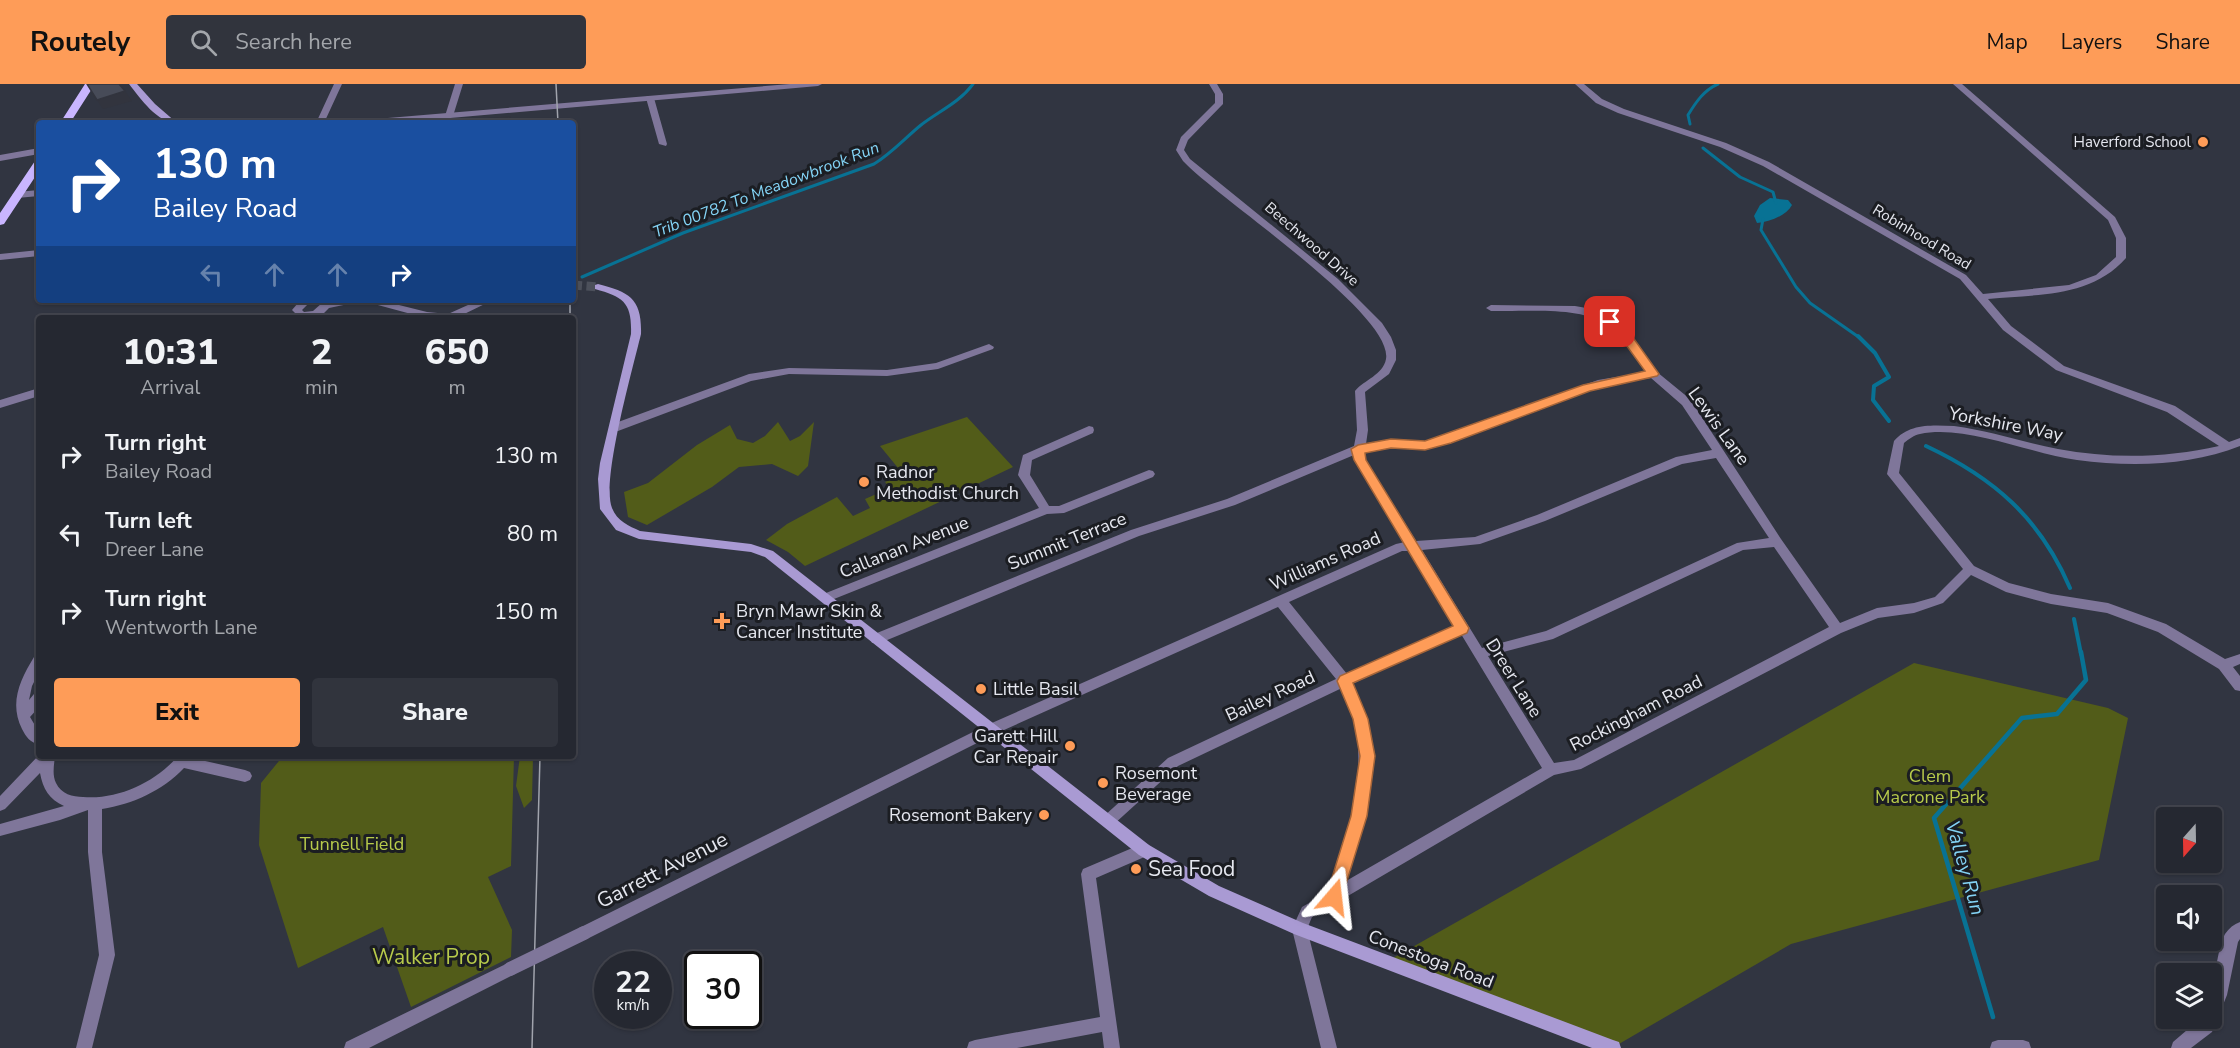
<!DOCTYPE html>
<html lang="en">
<head>
<meta charset="utf-8">
<style>
	:root { --surface:#252831; --page:#31343d; --text:#f1f3f6; --muted:#a3a6ab; --line:#42444d; --accent:#fe9c58 }
	body { margin:0; font-family:"Nunito Sans",sans-serif; background:var(--page); color:var(--text); height:100vh; display:flex; flex-direction:column; font-size:22px; white-space:nowrap }
	* { box-sizing:border-box; margin:0 }
	p { font-size:20px; color:var(--muted) }
	.icon { flex:none; width:33px; height:33px; fill:none; stroke:currentColor; stroke-width:2; stroke-linecap:round; stroke-linejoin:round }
	.map { position:relative; flex:1; overflow:hidden }
	.panel { position:absolute; left:36px; top:231px; width:540px; height:444px; display:flex; flex-direction:column; background:var(--surface); border-radius:6px; box-shadow:0 2px 4px #0004,0 0 0 2px var(--line) }
	.panel>* { flex:none }
	.banner { position:absolute; left:36px; top:36px; width:540px; height:183px; border-radius:6px; box-shadow:0 2px 4px #0004,0 0 0 2px var(--line); background:#1a4fa0; color:#fff; overflow:hidden }
	.needle { width:39px; rotate:200deg }
	.tools { position:absolute; left:2156px; top:723px; display:grid; gap:12px }
	.tools a { display:grid; place-items:center; width:66px; height:66px; border-radius:6px; background:var(--surface); box-shadow:0 2px 4px #0004,0 0 0 2px var(--line); font-size:30px }
	.speed { position:absolute; left:594px; top:867px; display:flex; gap:12px; font-size:30px; font-weight:700; text-align:center }
	.speed>* { display:grid; place-content:center; width:78px; height:78px; border-radius:50%; background:var(--surface); box-shadow:0 2px 4px #0004,0 0 0 2px var(--line); line-height:1 }
	.speed small { font-size:15px; font-weight:400 }
	.speed .limit { border:3px solid #111; border-radius:9px; background:#fff; color:#111 }
	.pin { position:absolute; display:grid; place-items:center; width:51px; height:51px; color:#fff; margin:-26px; border-radius:12px; box-shadow:0 3px 9px #0006 }
	.me { position:absolute; width:66px; margin:-33px; rotate:17deg; stroke-linejoin:round; filter:drop-shadow(0 0 4px #0008) }
	.turn { display:flex; align-items:center; gap:21px; height:126px; padding:0 18px; font-size:27px }
	.turn .icon { width:78px; height:78px; stroke-width:2.5 }
	.turn b { display:block; font-size:42px; line-height:51px }
	.lanes { display:flex; align-items:center; height:57px; padding:0 18px; background:#0003; justify-content:center; gap:30px; direction:ltr }
	.lanes .off { opacity:.35 }
	.eta { display:flex; justify-content:space-evenly; align-items:center; height:102px; text-align:center }
	.eta b { font-size:36px; font-weight:800; line-height:42px }
	.action { display:flex; gap:12px; margin-top:auto; padding:12px 18px }
	.action a { flex:1; height:69px; border-radius:6px; background:var(--accent); color:#111; font-size:24px; font-weight:800; line-height:69px; text-align:center }
	.action a+a { background:var(--page); color:var(--text) }
	ul { padding:0; list-style:none }
	li { display:flex; align-items:center; gap:18px; height:78px; padding:0 18px }
	li div { flex:1 }
	li b { display:block; font-size:22px }
	li em { font-style:normal }
	header { display:flex; align-items:center; gap:36px; box-sizing:border-box; height:84px; padding:0 30px; background:var(--accent); color:#111 }
	header strong { font-size:28px }
	nav { display:flex; gap:33px; margin-inline-start:auto; font-size:21px }
	.search { width:420px; height:54px; background:var(--page); display:flex; align-items:center; gap:15px; box-sizing:border-box; padding:0 21px; border-radius:6px; color:var(--muted); font-size:22px }
	.map>svg:first-child { display:block }
	.green { fill:#525c19 }
	.water { fill:#087294 }
	.lines { fill:none; stroke-linecap:round; stroke-linejoin:round }
	.stream-far2 { stroke:#087294; stroke-width:3 }
	.stream-far1 { stroke:#087294; stroke-width:4 }
	.stream { stroke:#087294; stroke-width:4.5 }
	.secondary-tunnel { stroke:#4c505b; stroke-width:9; stroke-dasharray:9 4.5; stroke-linecap:butt }
	.minor { fill:#7f769a; fill-rule:evenodd }
	.tertiary { fill:#7f769a; fill-rule:evenodd }
	.secondary { fill:#a99ad3; fill-rule:evenodd }
	.primary { fill:#c9b5ff; fill-rule:evenodd }
	.tram { stroke:#a1a4ad; stroke-width:1.5 }
	.minor-bridge { stroke:#7f769a; stroke-width:14 }
	.shaded-wall { fill:#32343e }
	.building { fill:#474b58; stroke:#32343e; stroke-width:1.5 }
	.route { fill:#fe9c58; stroke:#a56539; stroke-width:1.5 }
	.poi-dot { fill:#fe9c58; stroke:#1b1d22; stroke-width:2 }
	.labels { text-anchor:middle; dominant-baseline:central; stroke-width:6; stroke-linejoin:round; paint-order:stroke }
	.far-poi-label { font-size:15px; fill:#e5e7ef; stroke:#1b1d22; text-anchor:end }
	.far-street-label { font-size:15px; fill:#e5e7ef; stroke:#1b1d22 }
	.far-water-label { font-size:16px; font-style:italic; fill:#84d4f6; stroke:#1b1d22 }
	.street-label { font-size:18px; fill:#e5e7ef; stroke:#1b1d22 }
	.poi-label { font-size:18px; fill:#e5e7ef; stroke:#1b1d22; text-anchor:start }
	.park-label { font-size:18px; fill:#b8cb4b; stroke:#1b1d22 }
	.water-label { font-size:20px; font-style:italic; fill:#84d4f6; stroke:#1b1d22 }
	.near-poi-label { font-size:21px; fill:#e5e7ef; stroke:#1b1d22; text-anchor:start }
	.near-street-label { font-size:21px; fill:#e5e7ef; stroke:#1b1d22 }
	.near-park-label { font-size:21px; fill:#b8cb4b; stroke:#1b1d22 }
</style>
</head>
<body>
<header>
<strong>Routely</strong>
<div class="search"><svg class="icon" aria-label="search" viewBox="0 0 24 24"><circle cx="10" cy="10" r="6"/><path d="M15 15l6 6"/></svg>Search here</div>
<nav><a>Map</a><a>Layers</a><a>Share</a></nav>
</header>
<div class="map">
<svg width="2240" height="964" viewBox="0 0 2240 964">
	<rect width="100%" height="100%" fill="#313541"/>
	<path class="green" d="M967,333L1013,383L805,482L788,468L766,456L787,440L837,413L853,432L870,424L865,415L890,404L885,398L903,390L880,362Z
		M778,338L790,357L800,352L814,338L808,382L798,392L772,380L739,383L712,403L647,441L628,433L624,408L648,399L697,361L730,341L737,355L753,359L765,352Z
		M1914,579L2108,624L2128,634L2099,776L1791,860L1612,964L1386,878Z
		M283,672H514L511,782L488,793L512,846L511,873L411,923L383,843L298,884L259,761L261,699Z
		M520,672H533L532,716L524,724L516,702Z"/>
	<path class="water" d="M1770,114L1788,116L1792,121C1786,132 1769,138 1757,139L1754,132L1760,121Z"/>
	<g class="lines">
		<path class="stream-far2" d="M1690,40L1688,31C1696,18 1704,6 1718,0
			M1703,64L1740,93L1773,108L1776,119
			M1763,135L1761,146L1796,203L1810,219L1860,254
			M582,193L683,149L874,80C892,69 905,54 921,41C939,27 959,19 973,0"/>
		<path class="stream-far1" d="M1858,252L1875,269L1889,293L1874,302L1873,316L1889,337
			M1926,362C1994,394 2040,434 2070,504
			M2074,535L2081,570"/>
		<path class="stream" d="M1993,933L1934,734L2022,634L2057,630L2086,596L2081,568"/>
		<path class="secondary-tunnel" d="M573,201L598,203"/>
		<path class="minor" d="M334,0H342L324,39H316Z
			M455,0H463L453,32L449,35L445,32Z
			M1209,0H1217L1223,10V20L1188,56L1184,66L1190,75L1338,195L1382,239L1391,253L1396,266V276L1389,290L1365,308L1368,346L1366,360L1391,355L1425,358L1598,296L1646,288C1634,271 1624,254 1608,242C1582,221 1524,228 1491,227L1486,224L1491,221L1575,222L1592,225L1614,236L1632,253L1657,288L1690,315L1781,455L1840,539L1877,524L1914,519L1935,513L1963,485L1887,390L1894,357C1909,339 1933,341 1954,342C1990,347 2023,358 2058,365C2111,375 2167,374 2219,362L2167,328L2056,286L2003,246L1960,195L1763,82L1720,63L1618,29L1596,19L1575,0H1584L1602,15L1624,25L1726,59L1769,78L1966,191L1983,210L2069,201L2096,191L2116,173V154L2108,136L1953,0H1962L2115,133L2126,154V174C2091,214 2037,210 1988,215L2011,242L2064,282L2175,322L2229,358L2240,354V362C2190,382 2131,383 2077,376C2031,370 1965,340 1920,350C1914,351 1909,355 1904,359L1899,389L1974,482L2009,499L2051,510L2108,519L2166,540L2225,575L2240,570V580L2233,583L2240,592V607L2235,606L2219,585L2158,548L2107,529L2051,520L2006,508L1971,491L1943,519L1914,529L1878,534L1841,549L1581,685L1554,691L1312,833L1307,845L1337,964H1321L1292,845L1302,823L1328,808C1350,740 1376,672 1342,604L1178,682L1113,741L1108,743L1103,741L1101,737L1103,733L1168,674L1336,595L1278,523L995,650L589,854L584,856L579,854L577,849L579,844L985,642L1396,460L1405,458L1356,379L1354,371L1235,421L1139,452L880,559H872L870,555L872,551L1131,446L1227,415L1354,362L1357,346L1355,307C1364,296 1383,291 1386,275C1394,230 1216,113 1183,77L1176,66L1181,53L1215,19V10ZM1651,294L1682,321L1712,366L1676,373L1537,431L1475,453L1416,457L1366,376L1365,368L1391,363L1425,366L1451,359L1603,302ZM1716,374L1769,454L1737,459L1546,547L1482,564L1422,466L1480,460L1545,437L1682,380ZM1774,463L1829,543L1574,676L1554,679L1488,572L1553,555L1743,466ZM1402,467H1410L1455,541L1347,590L1289,518ZM1461,550L1542,684L1346,797C1368,727 1388,669 1352,600Z
			M647,12L654,14L667,60L666,62L659,60L646,14Z
			M39,64V70L0,77V71Z
			M39,106V112L17,114L12,111L17,108Z
			M39,166V172L0,176V170Z
			M280,216H312L302,226L304,228L313,227L322,219L321,216H379L427,228L448,230L479,216H493L456,234H426L363,217L329,224L323,230L317,233L300,234L292,226L298,219H285Z
			M989,260L994,263L993,265L938,285L887,292L789,290L751,297L618,347H610L609,344L610,341L749,290L789,284L887,286L936,279Z
			M39,304V312L0,324V316Z
			M1089,342L1093,343L1094,346L1093,349L1032,376L1030,391L1049,422H1059L1149,386L1153,387L1155,390L1153,393L1064,429L1047,430L829,517H821L819,514L821,511L1039,424L1018,391L1023,371Z
			M39,572V588L32,602L29,616L34,610L39,609V623L30,633L39,648V661C30,658 26,653 22,645C9,619 20,596 34,573Z
			M39,671L55,672C54,681 52,691 56,699C61,710 73,713 83,713C118,716 156,698 178,672H193L192,674L245,686L250,688L252,692L250,696L245,698L184,684C162,707 133,720 102,725V768L115,871L92,964H76L99,871L88,768V726L60,736L0,752V740L64,722C49,715 43,705 40,689L5,725L0,727V712Z
			M1144,759L1149,761L1151,766L1149,771L1096,794L1120,964H1104L1102,948L1017,964H967L969,958L975,956L1100,933L1081,790L1083,785Z
			M2240,838V855L2238,858L2227,911L2212,948L2191,964H2171L2173,958L2201,934H2211C2211,917 2217,863 2225,850C2229,844 2234,840 2240,838Z
			M510,878L515,880L518,885L515,890L369,964H344L346,958Z
			M1998,956H2023L2029,958L2031,964H1990L1992,958Z"/>
		<path class="tertiary" d="M790,0H822L818,2L393,39H360L364,36Z"/>
		<path class="secondary" d="M129,0H137L155,20L177,39C157,39 141,15 129,0Z
			M598,200C630,208 642,215 641,250C633,284 601,397 612,424C617,437 629,442 640,447L751,460L773,467L1149,761L1219,802L1303,839L1613,956L1619,958L1621,964H1592L1294,850L1209,812L1139,771L765,473L751,468L639,455L616,446L600,425L598,395L600,379L631,250C632,219 624,213 595,205V201Z"/>
		<path class="primary" d="M85,0H95L70,39H60Z
			M39,76V87L4,140L0,141V129L35,77Z"/>
		<path class="tram" d="M556,0L558,39
			M570,216V234
			M532,964L540,672"/>
		<path class="minor-bridge" d="M510,885L584,849"/>
	</g>
	<path class="shaded-wall" d="M125,7L132,17L103,25L97,16Z"/>
	<path class="building" d="M87,0H119L125,7L97,16Z
		M510,33L508,39H434Z"/>
	<path class="route" d="M1610,234L1632,252L1659,290L1657,292L1590,307L1451,359L1425,366L1391,364L1365,369L1366,376L1469,544L1467,549L1353,599L1368,635L1375,672L1367,732L1342,813L1340,818L1334,820L1328,818L1326,813L1351,732L1360,672L1353,635L1337,597L1340,592L1453,542L1354,376L1351,365L1358,361L1391,355L1425,357L1583,301L1645,287L1624,258L1604,238Z"/>
	<g class="poi-dot">
		<circle cx="2203" cy="58" r="6"/>
		<circle cx="864" cy="398" r="6"/>
		<path d="M719 528h6v6h6v6h-6v6h-6v-6h-6v-6h6z"/>
		<circle cx="981" cy="605" r="6"/>
		<circle cx="1070" cy="662" r="6"/>
		<circle cx="1103" cy="699" r="6"/>
		<circle cx="1044" cy="731" r="6"/>
		<circle cx="1136" cy="785" r="6"/>
	</g>
	<g class="labels">
		<g class="far-poi-label">
			<text x="2191" y="58">Haverford School</text>
		</g>
		<g class="far-street-label">
			<text transform="translate(1922 153) rotate(31)">Robinhood Road</text>
			<text transform="translate(1312 160) rotate(41)">Beechwood Drive</text>
		</g>
		<g class="far-water-label">
			<text transform="translate(766 106) rotate(-21)">Trib 00782 To Meadowbrook Run</text>
		</g>
		<g class="street-label">
			<text transform="translate(2006 340) rotate(11)">Yorkshire Way</text>
			<text transform="translate(1719 342) rotate(54)">Lewis Lane</text>
			<text transform="translate(1067 457) rotate(-22)">Summit Terrace</text>
			<text transform="translate(904 463) rotate(-22)">Callanan Avenue</text>
			<text transform="translate(1325 477) rotate(-24)">Williams Road</text>
			<text transform="translate(1514 594) rotate(58)">Dreer Lane</text>
			<text transform="translate(1270 612) rotate(-25)">Bailey Road</text>
			<text transform="translate(1636 629) rotate(-27)">Rockingham Road</text>
			<text transform="translate(1431 875) rotate(21)">Conestoga Road</text>
		</g>
		<g class="poi-label">
			<text x="876" y="388">Radnor<tspan x="876" dy="21">Methodist Church</tspan></text>
			<text x="736" y="527">Bryn Mawr Skin &amp;<tspan x="736" dy="21">Cancer Institute</tspan></text>
			<text x="993" y="605">Little Basil</text>
			<text x="1058" y="652" text-anchor="end">Garett Hill<tspan x="1058" dy="21">Car Repair</tspan></text>
			<text x="1115" y="689">Rosemont<tspan x="1115" dy="21">Beverage</tspan></text>
			<text x="1032" y="731" text-anchor="end">Rosemont Bakery</text>
		</g>
		<g class="park-label">
			<text x="1930" y="692">Clem<tspan x="1930" dy="21">Macrone Park</tspan></text>
			<text x="352" y="760">Tunnell Field</text>
		</g>
		<g class="water-label">
			<text transform="translate(1965 784) rotate(74)">Valley Run</text>
		</g>
		<g class="near-poi-label">
			<text x="1148" y="785">Sea Food</text>
		</g>
		<g class="near-street-label">
			<text transform="translate(662 786) rotate(-27)">Garrett Avenue</text>
		</g>
		<g class="near-park-label">
			<text x="431" y="873">Walker Prop</text>
		</g>
	</g>
</svg>
<div class="tools">
<a><svg class="needle" viewBox="-14 -14 28 28"><path d="M0-13l5 13h-10z" fill="#e53935"/><path d="M0 13l5-13h-10z" fill="#a3a6ab"/></svg></a>
<a><svg class="icon" aria-label="sound" viewBox="0 0 24 24"><path d="M4 9h4l5-4v14l-5-4H4zM17 9q2 3 0 6"/></svg></a>
<a><svg class="icon" aria-label="layers" viewBox="0 0 24 24"><path d="M12 4l9 5-9 5-9-5zM3 14l9 5 9-5"/></svg></a>
</div>
<div class="speed"><div>22<small>km/h</small></div><div class="limit">30</div></div>
<div class="pin" style="left:1610px;top:238px;background:#d93025"><svg class="icon" aria-label="arrive" viewBox="0 0 24 24"><path d="M6 21V4h12l-3 4 3 4H6"/></svg></div>
<svg class="me" style="left:1334px;top:813px" viewBox="-20 -20 40 40"><path d="M0-17L14 15 0 8-14 15z" fill="#fe9c58" stroke="#fff" stroke-width="4"/></svg>
<div class="banner">
<div class="turn"><svg class="icon" aria-label="right" viewBox="0 0 24 24"><path d="M7 20v-9h11M14 6l5 5-5 5"/></svg><div><b>130 m</b>Bailey Road</div></div>
<div class="lanes"><svg class="icon off" aria-label="left" viewBox="0 0 24 24"><path d="M17 20v-9H6M10 6l-5 5 5 5"/></svg><svg class="icon off" aria-label="ahead" viewBox="0 0 24 24"><path d="M12 20V5M6 11l6-6 6 6"/></svg><svg class="icon off" aria-label="ahead" viewBox="0 0 24 24"><path d="M12 20V5M6 11l6-6 6 6"/></svg><svg class="icon" aria-label="right" viewBox="0 0 24 24"><path d="M7 20v-9h11M14 6l5 5-5 5"/></svg></div>
</div>
<section class="panel">
<div class="eta">
<div><b>10:31</b><p>Arrival</p></div>
<div><b>2</b><p>min</p></div>
<div><b>650</b><p>m</p></div>
</div>
<ul>
<li><svg class="icon" aria-label="right" viewBox="0 0 24 24"><path d="M7 20v-9h11M14 6l5 5-5 5"/></svg><div><b>Turn right</b><p>Bailey Road</p></div><em>130 m</em></li>
<li><svg class="icon" aria-label="left" viewBox="0 0 24 24"><path d="M17 20v-9H6M10 6l-5 5 5 5"/></svg><div><b>Turn left</b><p>Dreer Lane</p></div><em>80 m</em></li>
<li><svg class="icon" aria-label="right" viewBox="0 0 24 24"><path d="M7 20v-9h11M14 6l5 5-5 5"/></svg><div><b>Turn right</b><p>Wentworth Lane</p></div><em>150 m</em></li>
</ul>
<div class="action"><a>Exit</a><a>Share</a></div>
</section>
</div>
</body>
</html>
